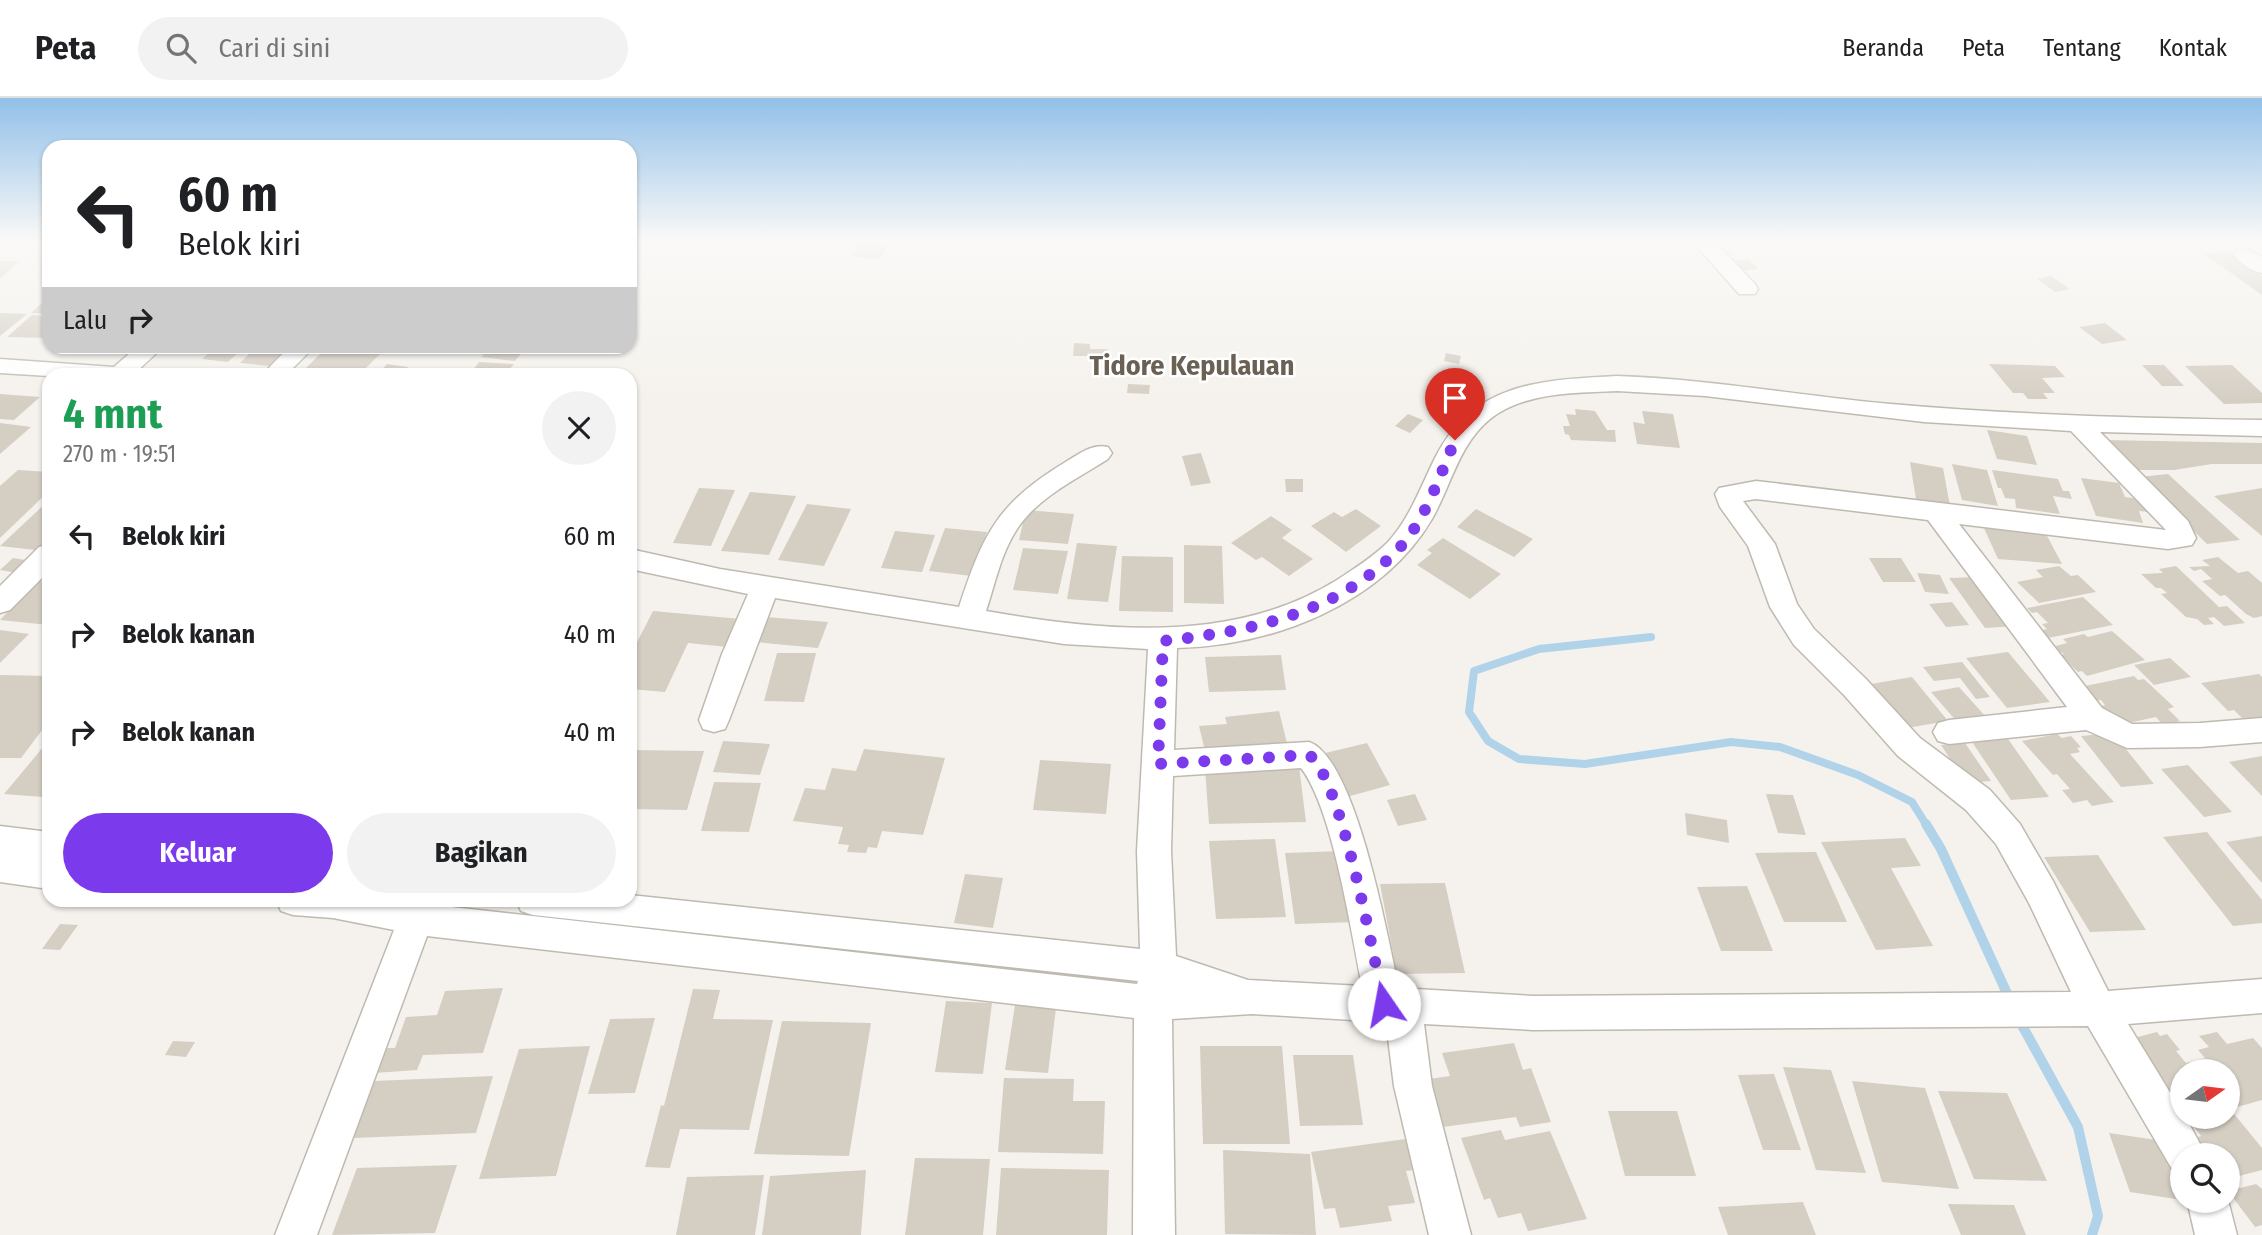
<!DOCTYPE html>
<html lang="id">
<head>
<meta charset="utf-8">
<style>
	:root { --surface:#fff; --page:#f2f2f2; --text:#202124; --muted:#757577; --line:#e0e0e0; --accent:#7c3aed }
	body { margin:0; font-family:"Fira Sans Condensed",sans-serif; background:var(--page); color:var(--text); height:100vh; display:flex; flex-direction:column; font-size:26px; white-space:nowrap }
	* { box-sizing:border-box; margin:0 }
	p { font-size:23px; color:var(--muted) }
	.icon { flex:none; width:38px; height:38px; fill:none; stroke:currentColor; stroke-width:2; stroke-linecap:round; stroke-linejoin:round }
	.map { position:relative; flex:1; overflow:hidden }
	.details { position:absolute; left:42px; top:270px; width:595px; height:539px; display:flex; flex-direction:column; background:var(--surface); border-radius:21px; box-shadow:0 2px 5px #0004 }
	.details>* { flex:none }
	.guide { position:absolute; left:42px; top:42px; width:595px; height:214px; border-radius:21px; box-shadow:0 2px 5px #0004; background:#fff; color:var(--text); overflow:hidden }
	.needle { width:46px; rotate:76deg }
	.tools { position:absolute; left:2170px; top:961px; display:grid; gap:14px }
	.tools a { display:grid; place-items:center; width:70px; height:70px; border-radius:50%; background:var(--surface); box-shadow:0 2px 5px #0004; font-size:35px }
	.pin { position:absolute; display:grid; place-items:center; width:60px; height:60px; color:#fff; margin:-72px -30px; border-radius:50% 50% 50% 0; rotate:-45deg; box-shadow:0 0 7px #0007 }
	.pin .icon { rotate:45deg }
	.me { position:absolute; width:77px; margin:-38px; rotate:348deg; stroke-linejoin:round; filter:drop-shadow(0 0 5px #0008) }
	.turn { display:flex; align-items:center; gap:24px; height:147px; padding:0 21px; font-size:32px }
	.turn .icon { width:91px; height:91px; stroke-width:2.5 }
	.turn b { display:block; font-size:49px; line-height:60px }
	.then { display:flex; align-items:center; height:66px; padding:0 21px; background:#0003; gap:14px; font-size:26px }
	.round { display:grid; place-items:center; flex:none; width:74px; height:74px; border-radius:37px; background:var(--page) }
	.overview { display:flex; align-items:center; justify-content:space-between; height:119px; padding:0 21px }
	h1 { font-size:42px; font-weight:700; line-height:52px; color:#1e9e55 }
	.button { display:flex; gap:14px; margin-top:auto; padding:14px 21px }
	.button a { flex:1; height:80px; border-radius:42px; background:var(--accent); color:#fff; font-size:28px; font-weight:700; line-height:80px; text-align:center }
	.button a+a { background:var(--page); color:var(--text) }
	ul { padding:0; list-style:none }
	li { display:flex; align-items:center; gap:21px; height:98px; padding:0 21px }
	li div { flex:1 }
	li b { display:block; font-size:26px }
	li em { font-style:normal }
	header { display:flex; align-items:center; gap:42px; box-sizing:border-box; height:98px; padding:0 35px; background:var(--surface); border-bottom:2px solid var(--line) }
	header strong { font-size:33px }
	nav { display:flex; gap:38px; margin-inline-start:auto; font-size:24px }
	.search { width:490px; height:63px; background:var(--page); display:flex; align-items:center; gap:18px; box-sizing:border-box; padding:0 24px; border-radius:38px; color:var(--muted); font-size:26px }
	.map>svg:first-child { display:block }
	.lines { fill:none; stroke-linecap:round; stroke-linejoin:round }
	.stream-far1 { stroke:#b1d3ea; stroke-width:8 }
	.stream { stroke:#b1d3ea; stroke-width:10 }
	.building { fill:#d5cec3 }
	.minor-casing { stroke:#bfbab0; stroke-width:3 }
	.minor { fill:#fff; fill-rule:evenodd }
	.route { stroke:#7c3aed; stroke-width:12; stroke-dasharray:0 21.6 }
	.labels { text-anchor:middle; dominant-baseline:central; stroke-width:5; stroke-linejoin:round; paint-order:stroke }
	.far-town-label { font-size:28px; font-weight:bold; fill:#6a6053; stroke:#fff }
</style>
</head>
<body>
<header>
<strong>Peta</strong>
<div class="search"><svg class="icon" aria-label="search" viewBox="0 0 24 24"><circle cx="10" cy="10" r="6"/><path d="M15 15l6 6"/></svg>Cari di sini</div>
<nav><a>Beranda</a><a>Peta</a><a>Tentang</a><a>Kontak</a></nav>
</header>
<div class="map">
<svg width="2262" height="1137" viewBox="0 0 2262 1137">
	<rect width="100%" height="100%" fill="#f5f2ed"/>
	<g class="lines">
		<path class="stream-far1" d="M1651,539L1539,551L1474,573L1469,614L1488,643L1519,661L1585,666L1731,644L1780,649L1858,677L1912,704L1927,728"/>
		<path class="stream" d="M1926,726L1941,751L2010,902
			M2018,920L2078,1029L2098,1118L2092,1137"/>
	</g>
	<path class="building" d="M646,144H687L683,150Z
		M858,144L888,147L880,161L851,159Z
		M2227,153L2262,178V197L2204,156Z
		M1749,161L1758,171L1740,173L1732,163Z
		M0,163H19L0,181Z
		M2051,178L2070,191L2055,194L2037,181Z
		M49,199V216L31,215Z
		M0,215L27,216L0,238Z
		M32,217L49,218V240L7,239Z
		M2105,225L2127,242L2102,246L2079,229Z
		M1074,245L1090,246V251H1108V258H1073Z
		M155,248H198L189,256L152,252Z
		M216,248H245L228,264L202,261Z
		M257,248H290L270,268L240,265Z
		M328,248H382L387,249L360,276H300Z
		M491,248H527L515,263L481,259Z
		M1446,255L1461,258L1459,266L1444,263Z
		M479,264L514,266L506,276H470Z
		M387,266L408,269L401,276H377Z
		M1989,266L2055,268L2065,279L2042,280L2055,295H2043L2048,301H2028L2023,295H2013Z
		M2142,267H2164L2184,288H2162Z
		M2232,267L2262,295V305L2224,306L2185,268Z
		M412,270L448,275V276H406Z
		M1128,286L1150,287L1149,296L1127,295Z
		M0,296L40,299L14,322L0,321Z
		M1575,311L1595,313L1607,332H1615L1616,344L1571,342L1569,337L1565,336L1563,328H1570L1566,316L1576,317Z
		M1642,313L1673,316L1680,350L1637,346L1633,324L1645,326Z
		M1408,316L1423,322L1410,335L1395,328Z
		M0,325L31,329L0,356Z
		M1987,332L2027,338L2037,367L1997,361Z
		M2104,342L2262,345V366H2212L2174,372H2129Z
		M1201,355L1211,385L1191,388L1182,358Z
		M1910,364L1943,370L1950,408L1916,401Z
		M1952,366L1987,372L1998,408L1962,402Z
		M18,372L49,374V393L0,440V388Z
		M1992,372L2058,381L2063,393H2069L2072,401L2053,398L2060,416L2016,410L2015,401L2005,400L2001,390H1998Z
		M2168,376L2240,442L2207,446L2139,379Z
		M2081,380L2119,385L2125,399L2141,401L2148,414L2139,413L2143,425L2096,418Z
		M1285,381H1303V394H1286Z
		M699,390L735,392L711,448L673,445Z
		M2262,390V438L2214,398Z
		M750,394L796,398L769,457L721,453Z
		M49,402V448L44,453L0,448Z
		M807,406L851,411L824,468L778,462Z
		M1356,411L1381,428L1346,454L1311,428L1334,414L1342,419Z
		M1476,411L1533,441L1514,459L1457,429Z
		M1026,412L1074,416L1068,446L1019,442Z
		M1271,418L1292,432L1282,440L1313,461L1289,478L1262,459L1256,462L1231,445Z
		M1983,428L2045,434L2062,466L1998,461Z
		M945,430L987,434L972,478L929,473Z
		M895,433L935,437L922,474L881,470Z
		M1443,440L1501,476L1470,501L1417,467L1432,455L1427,452Z
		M1077,445L1117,448L1108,504L1067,501Z
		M1184,447L1222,448L1224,506L1184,505Z
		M1023,450L1068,453L1058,496L1013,492Z
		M1122,458L1173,459V514L1119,513Z
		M2218,459L2238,475L2248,473L2262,485V518L2254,520L2246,516L2225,497L2220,498L2202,483L2212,481L2201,471L2194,473L2189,469L2210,468L2202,462Z
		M13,460L31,463L18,475L0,472Z
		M1869,460H1901L1916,484H1883Z
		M2059,468L2071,478L2078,477L2096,494L2039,505L2017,484L2043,479L2036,472Z
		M2176,468L2219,509L2227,508L2245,525L2224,528L2214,519L2208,520L2214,526L2204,527L2197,521L2186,519L2161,496L2167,495L2161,490H2156L2141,476L2163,475L2159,471Z
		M1917,475L1940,477L1949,496L1925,494Z
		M1979,479L2016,528L1985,530L1949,480Z
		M37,483L49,484V527L0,522Z
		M2083,499L2113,527L2043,541L2036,534L2047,531L2042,526L2048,525L2037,514L2032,515L2027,510Z
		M1952,504L1969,527L1946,529L1929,506Z
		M653,513L741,521L728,549L688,545L665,594L630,591V558Z
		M766,519L828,524L818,550L755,544Z
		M0,532L29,536L0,565Z
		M2112,533L2145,562L2087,578L2082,573L2078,574L2060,557L2064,556L2061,554L2058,555L2052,549L2067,545L2063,541L2084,536L2088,539Z
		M2008,554L2050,604L2007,610L1966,560Z
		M777,555H816L804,604L764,603Z
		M1281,557L1286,592L1209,594L1205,559Z
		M2170,560L2191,579L2154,587L2134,567Z
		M1962,564L1990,599L1976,601L1960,580L1934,583L1923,569Z
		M2259,576L2262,579V619L2244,622L2234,612L2228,613L2201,585Z
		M0,577L49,578V623L21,660H0Z
		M2134,578L2138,582L2144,581L2174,609L2168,611L2180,623L2163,627L2156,619L2119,627L2098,609L2105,607L2101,602L2096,603L2075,590Z
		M1912,579L1948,623L1907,630L1871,586Z
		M1959,589L1987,620L1959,626L1931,594Z
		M1279,613L1288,649L1236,655L1234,648L1223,649L1224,655L1206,657L1199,628L1227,626L1225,619Z
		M2113,635L2154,686L2121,689L2081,638Z
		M2057,636L2062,640L2071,638L2081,649L2077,650L2080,654L2070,656L2114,704L2092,708L2087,702L2073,705L2062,692L2070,691L2057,676L2053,677L2022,643Z
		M2008,641L2049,699L2011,702L1972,644Z
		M49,642V691L43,699L4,696Z
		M723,643L770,646L760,677L713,674Z
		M1367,645L1390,687L1343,700L1321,656Z
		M1965,645L1991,683L1966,685L1941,647Z
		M864,651L945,660L923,737L882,733L877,750L868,749L866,755L847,754L849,747L838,746L843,729L793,723L805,690L825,692L832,670L856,673Z
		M630,652L704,653L687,712L630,711Z
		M2262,658V698L2229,664Z
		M1040,662L1111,666L1106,716L1033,712Z
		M2188,667L2232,714L2204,719L2161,671Z
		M1299,668L1306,724L1209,726L1205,670Z
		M714,684L761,685L749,734L701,733Z
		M1415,696L1427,722L1398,728L1387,702Z
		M1766,696L1793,697L1806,737L1778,735Z
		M1685,715L1727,722L1729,745L1687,737Z
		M2207,734L2262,802V825L2233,828L2163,739Z
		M2262,738V785L2226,744Z
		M1905,740L1921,768L1891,770L1933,848L1876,852L1821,744Z
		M1275,741L1286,819L1216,821L1209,743Z
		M1343,753L1356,824L1295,826L1285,755Z
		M1816,754L1847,824H1784L1755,755Z
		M2098,757L2146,832L2090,834L2044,759Z
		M965,776L1003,780L993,830L954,825Z
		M1445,785L1465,875L1397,876L1380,786Z
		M1747,788L1773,853H1721L1697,789Z
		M60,826L78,827L60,852L42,851Z
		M503,890L483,955L423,957L417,972L374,975L383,950H395L406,919L437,917L445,893Z
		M693,891L720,892L713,921L773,922L749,1032L680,1031L670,1070L645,1069L661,1007L664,1008Z
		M946,903L992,905L983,976L935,974Z
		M1015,907L1056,910L1048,975L1005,972Z
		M655,920L635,995L588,996L610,921Z
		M782,923L871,925L849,1058L754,1056Z
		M2157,934L2160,938L2167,936L2180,952L2176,953L2186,965L2205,960L2198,952L2209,949L2199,938L2217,934L2227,946L2253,940L2262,950V1002L2230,1011L2262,1050V1072L2228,1081V1057H2204L2191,1041L2201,1038L2185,1018H2228V973H2182V1016L2126,942Z
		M173,943L195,944L186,959L165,957Z
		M1514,945L1523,972L1531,970L1551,1024L1520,1029L1516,1019L1436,1030L1422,982L1450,978L1442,955Z
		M590,948L556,1078L479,1081L519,951Z
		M1200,948H1282L1290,1046H1203Z
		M1293,957H1353L1363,1027L1300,1028Z
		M1783,969L1831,972L1866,1075L1816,1072Z
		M1774,976L1801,1052H1763L1738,977Z
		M493,978L476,1035L353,1040L374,983Z
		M1004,980L1074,981L1073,1003H1105L1103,1056L998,1054Z
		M1852,983L1925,990L1959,1091L1882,1084Z
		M1938,993L2007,995L2047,1083L1974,1081Z
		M1608,1013H1677L1696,1078H1625Z
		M1501,1032L1505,1042L1550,1033L1587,1121L1528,1133L1521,1115L1498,1120L1490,1100L1484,1102L1461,1040Z
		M2109,1035L2170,1044L2182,1076V1102L2130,1094Z
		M1413,1040L1422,1071L1406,1073L1415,1105L1388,1108L1392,1123L1340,1130L1335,1110L1324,1111L1311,1054Z
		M1223,1052L1310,1056L1316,1137L1225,1136Z
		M915,1060L990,1061L983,1137H905Z
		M457,1067L435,1135L332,1137L357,1070Z
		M1001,1070L1109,1072L1107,1137H996Z
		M866,1072L861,1137H762L770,1078Z
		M764,1077L755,1137H676L687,1079Z
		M2256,1086L2262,1091V1127L2255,1129L2228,1093Z
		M1803,1104L1816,1137H1728L1718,1109Z
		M1948,1106L2014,1107L2026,1137H1961Z"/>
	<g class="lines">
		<defs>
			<path id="minor" d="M1693,144H1715L1755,186L1758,191L1755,196H1739Z
				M2244,150L2262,159V175C2251,173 2240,165 2233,156L2237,152Z
				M138,248H164L134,276L49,278L0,275V261L114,269Z
				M290,248H315L287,276H263Z
				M1617,278C1709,281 1800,298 1891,306C2015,317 2138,320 2262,322V338L2100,334L2188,423L2196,440L2192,447L2168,451L1959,426L2102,610L2132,626L2200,625L2262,620V644L2200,649L2127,650L2086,632L1949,646L1938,643L1933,634L1938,625L1949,622L2067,609L1928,422L1756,401L1743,403L1775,446L1797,506L1814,531L1866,581L1920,640L1990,692L2020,726L2053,783L2108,893L2262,881V915L2128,926L2182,1014V1018H2185L2206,1057H2182V1075L2172,1071L2088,928L1533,932L1424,926L1432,988L1471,1137H1429L1394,988L1386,924L1252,916L1172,921L1175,1137H1133L1134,920L427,838L317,1137H275L394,832L333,820L293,817L281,813L276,802H395L416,805L1137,886L1138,883L533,817L521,813L516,802H630V797L1140,851L1137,753L1148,551L1064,546L775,500L729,622L725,631L714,634L703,631L699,622L722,556L748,496L630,471V451L720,471L959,509C983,436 997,406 1064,365C1078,357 1091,345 1108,349L1112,355L1108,361C1077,381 1038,399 1017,431C1001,455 995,486 986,513C1103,533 1232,547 1337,482C1355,470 1373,459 1388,444C1410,420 1421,388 1435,360C1473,284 1541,282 1617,278ZM1617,293L1705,298L1924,324L2071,333L2166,432L1756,383L1719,390L1715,396L1720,409L1748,448L1770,509L1794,547L1844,597L1898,658L1966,712L1996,746L2029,805L2071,894L1533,898L1399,890C1388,841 1356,660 1309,644L1174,652L1177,550C1273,548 1382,506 1432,421C1451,388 1459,346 1490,321C1524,294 1575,295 1617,293ZM1301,670C1333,711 1351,834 1362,888L1248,882L1176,858L1171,753L1173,678Z
				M49,446V473L10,512L0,515V488L39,449Z
				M0,728L49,734V791L0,784Z
				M2187,1102H2228L2237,1137H2195Z"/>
		</defs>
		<use href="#minor" class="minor-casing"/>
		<use href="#minor" class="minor"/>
	</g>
	<linearGradient id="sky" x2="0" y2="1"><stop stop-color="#92c0e9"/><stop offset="0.47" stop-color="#faf9f7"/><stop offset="1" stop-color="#faf9f7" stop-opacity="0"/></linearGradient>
	<rect width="2262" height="304" fill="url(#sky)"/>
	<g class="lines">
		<path class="route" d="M1384,906C1374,862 1341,678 1309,657L1158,666L1163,543C1251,533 1340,516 1402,447C1426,420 1441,375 1455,342"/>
	</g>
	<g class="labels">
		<g class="far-town-label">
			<text x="1192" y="267">Tidore Kepulauan</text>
		</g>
	</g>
</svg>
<div class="tools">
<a><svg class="needle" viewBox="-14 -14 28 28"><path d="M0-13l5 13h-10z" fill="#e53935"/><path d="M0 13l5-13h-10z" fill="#757577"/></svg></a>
<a><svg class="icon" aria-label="search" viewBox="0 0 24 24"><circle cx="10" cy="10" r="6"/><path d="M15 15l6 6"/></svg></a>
</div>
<div class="pin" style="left:1455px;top:342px;background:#d93025"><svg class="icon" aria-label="arrive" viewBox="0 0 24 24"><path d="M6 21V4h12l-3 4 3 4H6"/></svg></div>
<svg class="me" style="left:1384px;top:906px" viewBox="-20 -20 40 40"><circle r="19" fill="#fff"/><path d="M0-13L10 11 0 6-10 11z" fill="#7c3aed"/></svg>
<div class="guide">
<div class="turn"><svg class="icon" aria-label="left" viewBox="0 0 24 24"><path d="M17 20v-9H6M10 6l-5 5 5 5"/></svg><div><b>60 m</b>Belok kiri</div></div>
<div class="then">Lalu<svg class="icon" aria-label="right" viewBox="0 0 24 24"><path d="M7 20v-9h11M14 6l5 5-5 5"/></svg></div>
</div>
<section class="details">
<div class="overview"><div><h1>4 mnt</h1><p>270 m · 19:51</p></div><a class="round"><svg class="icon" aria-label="close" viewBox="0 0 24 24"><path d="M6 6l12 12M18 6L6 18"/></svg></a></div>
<ul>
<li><svg class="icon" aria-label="left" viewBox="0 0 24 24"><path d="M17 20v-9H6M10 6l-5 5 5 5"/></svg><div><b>Belok kiri</b></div><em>60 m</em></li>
<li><svg class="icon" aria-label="right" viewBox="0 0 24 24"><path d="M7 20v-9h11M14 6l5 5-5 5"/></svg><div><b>Belok kanan</b></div><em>40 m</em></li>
<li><svg class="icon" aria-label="right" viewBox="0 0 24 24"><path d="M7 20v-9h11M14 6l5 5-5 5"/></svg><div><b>Belok kanan</b></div><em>40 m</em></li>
</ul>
<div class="button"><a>Keluar</a><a>Bagikan</a></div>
</section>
</div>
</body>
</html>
